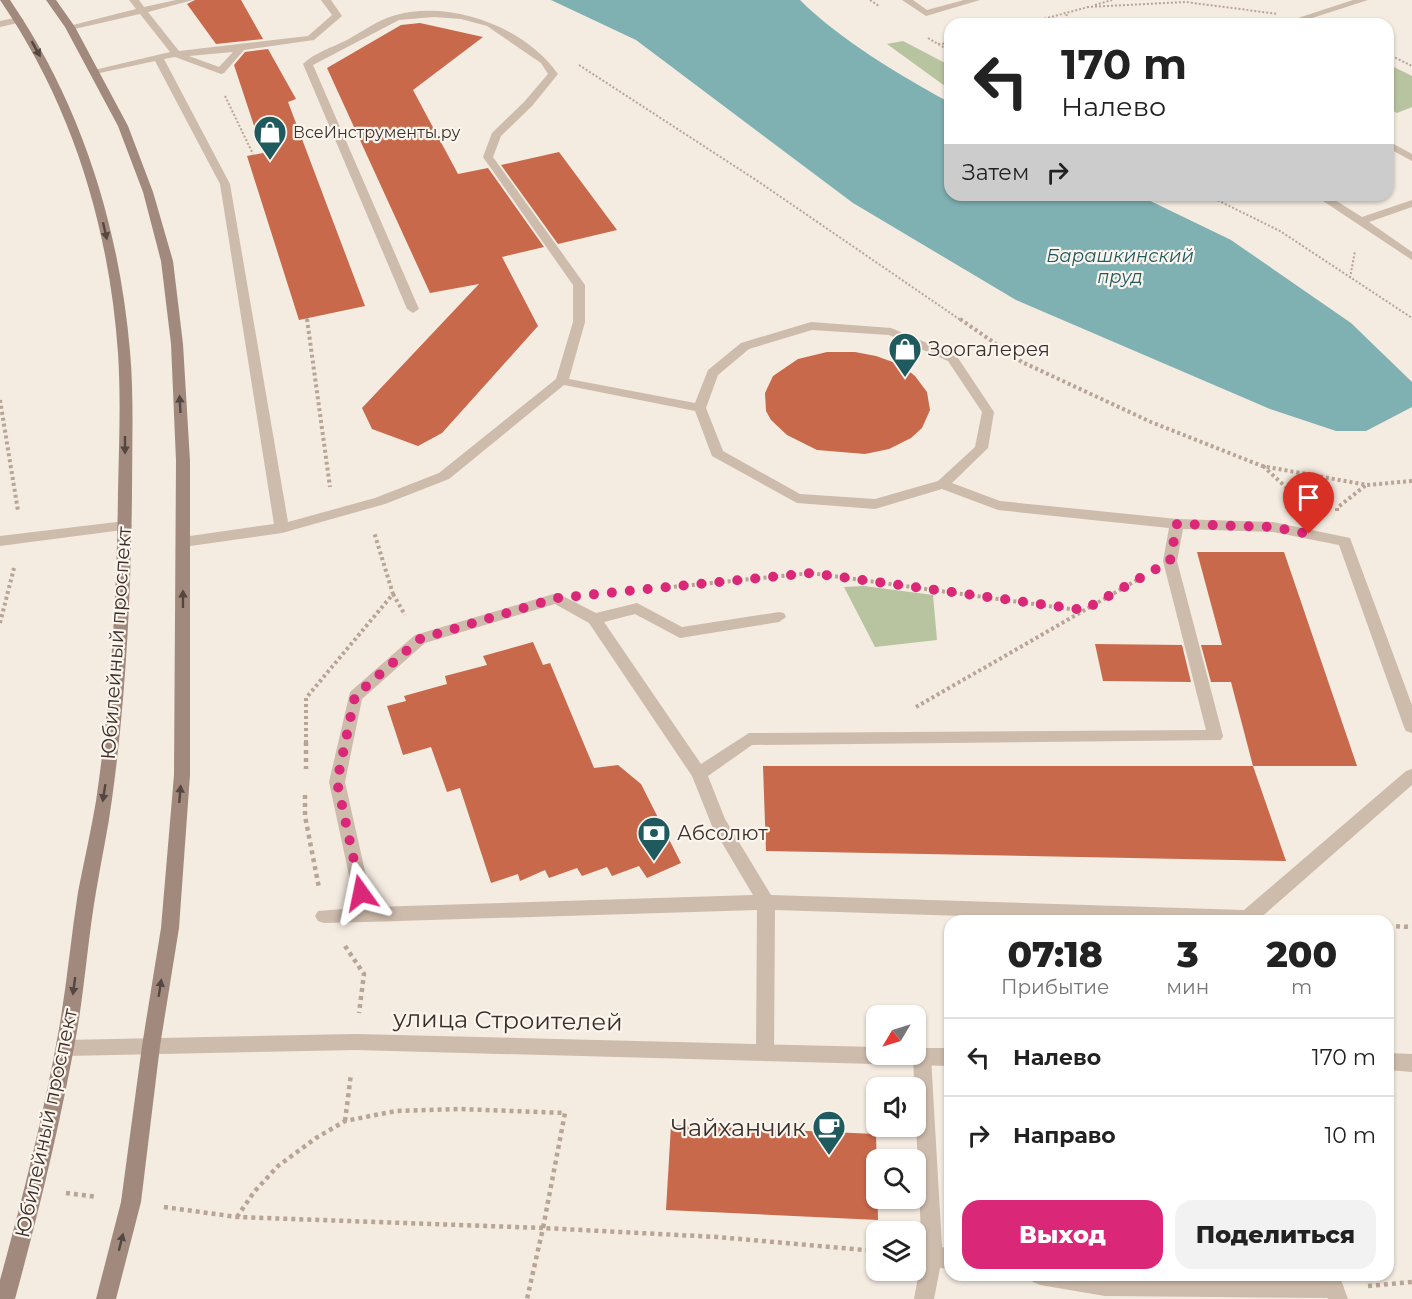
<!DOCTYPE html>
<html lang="ru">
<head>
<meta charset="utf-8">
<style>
	:root { --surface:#fff; --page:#f2f2f2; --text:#222; --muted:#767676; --line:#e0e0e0; --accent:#db2777 }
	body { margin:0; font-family:Montserrat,sans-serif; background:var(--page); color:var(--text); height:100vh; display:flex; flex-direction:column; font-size:22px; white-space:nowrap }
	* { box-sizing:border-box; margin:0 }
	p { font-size:20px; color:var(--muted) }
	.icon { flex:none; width:33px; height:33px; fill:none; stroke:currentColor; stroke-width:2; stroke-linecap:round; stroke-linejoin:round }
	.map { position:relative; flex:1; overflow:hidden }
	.side { position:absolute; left:944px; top:915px; width:450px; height:366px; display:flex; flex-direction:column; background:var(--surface); border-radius:18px; box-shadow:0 2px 4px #0004 }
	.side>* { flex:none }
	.banner { position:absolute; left:944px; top:18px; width:450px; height:183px; border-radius:18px; box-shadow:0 2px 4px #0004; background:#fff; color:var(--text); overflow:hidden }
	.needle { width:39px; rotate:232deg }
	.fabs { position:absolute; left:866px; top:1005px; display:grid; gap:12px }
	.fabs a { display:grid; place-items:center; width:60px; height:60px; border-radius:12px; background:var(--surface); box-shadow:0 2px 4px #0004; font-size:30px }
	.pin { position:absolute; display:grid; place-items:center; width:51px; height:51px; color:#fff; margin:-62px -26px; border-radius:50% 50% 50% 0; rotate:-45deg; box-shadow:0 0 6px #0007 }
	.pin .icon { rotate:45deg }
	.me { position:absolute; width:66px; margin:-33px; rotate:348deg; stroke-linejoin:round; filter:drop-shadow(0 0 4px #0008) }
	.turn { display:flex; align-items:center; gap:21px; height:126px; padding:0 18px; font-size:27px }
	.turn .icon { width:78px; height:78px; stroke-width:2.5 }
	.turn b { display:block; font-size:42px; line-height:51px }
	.then { display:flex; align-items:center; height:57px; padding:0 18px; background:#0003; gap:12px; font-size:22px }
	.eta { display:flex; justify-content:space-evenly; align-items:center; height:102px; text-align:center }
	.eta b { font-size:36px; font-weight:800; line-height:42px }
	.cta { display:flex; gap:12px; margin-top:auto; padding:12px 18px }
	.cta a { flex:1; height:69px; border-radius:18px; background:var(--accent); color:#fff; font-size:24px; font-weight:800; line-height:69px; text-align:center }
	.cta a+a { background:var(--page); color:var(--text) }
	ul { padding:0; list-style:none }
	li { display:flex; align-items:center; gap:18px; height:78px; padding:0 18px; border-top:2px solid var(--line) }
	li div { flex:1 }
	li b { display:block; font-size:22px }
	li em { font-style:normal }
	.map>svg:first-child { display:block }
	.green { fill:#b8c4a0 }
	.water { fill:#7fb0b2 }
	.building { fill:#c8694b }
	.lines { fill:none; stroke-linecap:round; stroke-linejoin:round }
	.path-far2 { stroke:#b9a596; stroke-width:2; stroke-dasharray:2 2; stroke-linecap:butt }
	.path-far1 { stroke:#b9a596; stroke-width:4; stroke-dasharray:3 3; stroke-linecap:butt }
	.path { stroke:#b9a596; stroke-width:4.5; stroke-dasharray:4 4; stroke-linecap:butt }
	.service { fill:#cdbbac; fill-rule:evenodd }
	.minor { fill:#cdbbac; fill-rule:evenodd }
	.tertiary { fill:#cdbbac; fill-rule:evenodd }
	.secondary { fill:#a18a7d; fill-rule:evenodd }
	.oneway { fill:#544640 }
	.route { stroke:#db2777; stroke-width:10; stroke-dasharray:0 18 }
	.labels { text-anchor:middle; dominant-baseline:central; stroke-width:4.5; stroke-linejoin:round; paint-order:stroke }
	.far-poi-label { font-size:16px; fill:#3b302b; stroke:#fbf5ee; text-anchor:start }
	.far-water-label { font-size:18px; font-style:italic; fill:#1f5a5e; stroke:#fbf5ee }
	.poi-label { font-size:20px; fill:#3b302b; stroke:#fbf5ee; text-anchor:start }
	.street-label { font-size:20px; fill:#3b302b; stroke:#fbf5ee }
	.near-street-label { font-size:24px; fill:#3b302b; stroke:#fbf5ee }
	.near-poi-label { font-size:24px; fill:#3b302b; stroke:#fbf5ee; text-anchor:end }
</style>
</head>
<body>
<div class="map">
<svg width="1412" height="1299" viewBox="0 0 1412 1299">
	<rect width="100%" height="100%" fill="#f4ebe1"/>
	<path class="green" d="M903,41L949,65V89L887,44Z
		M1388,64L1412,76V107L1397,113L1388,108Z
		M864,586L933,595L937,640L875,647L844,587Z"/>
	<path class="water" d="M551,0H800C838,38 902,77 949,102L950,195H1138L1231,240L1351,323L1412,382V407L1366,431H1336L1270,409L1016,300L853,203L636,40Z"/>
	<path class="building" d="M195,0H241L263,39L216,44L187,4Z
		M420,23L483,37L413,90L458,174L488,168L544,247L502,257L538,326L442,433L418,446L372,429L362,408L479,284L430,293L327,68L401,25Z
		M268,49L296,99L288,102L365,306L299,320L247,156L263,153L234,65L245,52Z
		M559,152L617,230L558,244L501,165Z
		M827,352H855L876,356L901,365L915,376L927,392L930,410L922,428L911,438L889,449L865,454L817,450L787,435L771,420L766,411L765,393L773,376L798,359Z
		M1197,552H1284L1357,766H1253L1231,682H1211L1201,645H1222Z
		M533,642L543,665L550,663L594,768L618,765L641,784L681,863L647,878L639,866L612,876L607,867L582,876L577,868L549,878L545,870L520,881L518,874L491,883L460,788L447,792L431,747L403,755L387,706L406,701L404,696L447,684L445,676L487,665L483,656Z
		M1095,644L1182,645L1191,682L1103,681Z
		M763,766H1253L1286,861L766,851Z
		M671,1125L876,1134L878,1220L666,1210Z"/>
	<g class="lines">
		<path class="path-far2" d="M870,0L879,6
			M1095,5L1112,0
			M1087,7L1186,2L1278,14
			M1025,24L1088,7
			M1065,24L1067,13
			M928,38L950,51
			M938,44L950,43
			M1388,54L1412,66
			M579,65L756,180L962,321
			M225,96L253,154
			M1207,195L1280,231L1412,318
			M1350,278L1355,251
			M307,318V321"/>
		<path class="path-far1" d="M307,319L330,487
			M960,319L1022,362L1151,422L1262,466L1367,485L1412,481
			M0,400L18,511
			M1263,466L1304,504
			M1337,511V508L1366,485
			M662,588L811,573L1084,611
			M393,594L405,615
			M0,623L14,568
			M916,707L1144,576
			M306,743V698L393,594L374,532"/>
		<path class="path" d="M306,742V769
			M305,795V816L319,888
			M1388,926L1412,927
			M345,946L364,974L359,1013
			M345,1121L351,1074
			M66,1193L97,1197
			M164,1207L237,1217L543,1228L527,1299
			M237,1217L254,1192L278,1166L316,1138L345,1121L396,1111L459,1109L565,1113L543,1228L717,1237L876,1251
			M1368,1286L1412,1282"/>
		<path class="service" d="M129,0H139L144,7L176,0H193L148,12L179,51L308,36L332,15L321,0H331L342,16L314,40L244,50L224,73L221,74L175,57L164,59L230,184L288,522L375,498L439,473L556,379L573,322V285L483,157L492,133L524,102L548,74L541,63L487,26L461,19L434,17L399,20L313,65L419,309L413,313L407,309L303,64C314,53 333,47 347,40C362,32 379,19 396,15C452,0 525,27 558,74L532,106L501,136L493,157L585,285V322L569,379L695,403L708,370L741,343L811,322L891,328L956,355L994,412L988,448L952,483L1000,501L1177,519L1273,522L1350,538L1412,705V733L1406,731L1404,727L1339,545L1273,532L1183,529L1177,561L1223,736L1221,740L752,745L708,776L725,819L771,895L1244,910L1406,771L1412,769V785L1257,921H1116L775,910L774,1052L772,1058L765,1060L758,1058L756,1052L757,910L366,922L324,923L318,921L315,916L318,911L356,908L329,782L350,692L415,635L557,593L596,613L637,603L682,627L779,612L784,613L786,617L779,622L680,638L635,614L604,622L701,764L749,733L1206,730L1163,561L1169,528L998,510L942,489L875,509L797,503L712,456L695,411L564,385L449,479L385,504L282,533L183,547L178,545L176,542L178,539L183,537L274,524L220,184L155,61L95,74L90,71L170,52L140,14L70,30L65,27L136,9ZM233,52L219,67L189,56ZM812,330L889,335L948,361L982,412L975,447L938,481L875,499L800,494L723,451L706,408L718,375L749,349ZM555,604L589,623L692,776L712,826L753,895L373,907L345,782L362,699L425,643Z
			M902,0H913L927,10L964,0H980L926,16Z
			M1353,0H1368L1306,20L1298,18Z
			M19,17L24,20L22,22L0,27V21Z
			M1388,141L1412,154V161L1388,148Z
			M1314,195H1327L1362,217L1412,200V207L1369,222L1412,252V260Z
			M125,521L130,523L132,526L130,529L0,546V536Z
			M922,1048L929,1051L931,1057L942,1247L950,1249V1269L940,1268L934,1299H914L922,1256L913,1057L915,1051Z
			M1030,1275L1334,1278L1341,1281L1344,1288L1341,1295L1334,1298L1105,1296L1040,1285L1033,1282Z"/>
		<path class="minor" d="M1319,1275H1339L1348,1299H1328Z"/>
		<path class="tertiary" d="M355,1034L876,1047V1054H915V1048H950V1066L355,1050L65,1056L58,1054L56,1048L58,1042L65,1040Z
			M1388,1053L1412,1054V1072L1388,1070Z"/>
		<path class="secondary" d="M0,0H10C81,104 119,225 130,351C134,397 132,445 132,492C131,594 126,698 112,799C108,830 101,861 96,892C88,938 85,985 77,1031C61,1121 39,1211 15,1299H0V1280C23,1197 44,1113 59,1029C67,983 71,937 78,892C84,861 91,831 96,801C111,699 117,594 118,491C119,445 121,399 118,353C109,226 72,105 0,0Z
			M46,0H56L75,27L128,126L153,192L173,261L183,344L190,461V775L179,928L160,1046L141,1202L116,1299H96L121,1202L142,1046L161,928L174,775L176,461L171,344L161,261L143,192L118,126L65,27Z"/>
	</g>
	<defs><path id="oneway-solid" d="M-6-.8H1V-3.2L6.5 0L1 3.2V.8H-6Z" transform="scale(1.5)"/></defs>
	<g class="oneway">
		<use href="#oneway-solid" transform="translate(36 49) rotate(61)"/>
		<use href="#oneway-solid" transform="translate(105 231) rotate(77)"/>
		<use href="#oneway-solid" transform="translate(180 404) rotate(-93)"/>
		<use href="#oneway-solid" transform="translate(125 445) rotate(90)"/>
		<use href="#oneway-solid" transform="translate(183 599) rotate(-90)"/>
		<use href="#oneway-solid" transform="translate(104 793) rotate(99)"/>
		<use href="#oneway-solid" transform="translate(180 794) rotate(-85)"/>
		<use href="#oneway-solid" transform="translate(74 986) rotate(98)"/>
		<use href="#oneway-solid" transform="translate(160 988) rotate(-81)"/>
		<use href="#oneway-solid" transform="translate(121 1242) rotate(-76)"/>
	</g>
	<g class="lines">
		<path class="route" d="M361,893L337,782L355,696L420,639L557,598L811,573L1084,610L1170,561L1177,524L1273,527L1309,534"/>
	</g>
	<defs>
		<symbol id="shop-pin" viewBox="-11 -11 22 30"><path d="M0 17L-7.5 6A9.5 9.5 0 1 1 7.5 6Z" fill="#1f5a5e" stroke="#fbf5ee"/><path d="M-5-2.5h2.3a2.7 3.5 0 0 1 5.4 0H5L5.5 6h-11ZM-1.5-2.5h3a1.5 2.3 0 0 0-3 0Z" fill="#fff"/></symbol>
		<symbol id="bank-pin" viewBox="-11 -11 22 30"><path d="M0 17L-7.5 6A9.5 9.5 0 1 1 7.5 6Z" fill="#1f5a5e" stroke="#fbf5ee"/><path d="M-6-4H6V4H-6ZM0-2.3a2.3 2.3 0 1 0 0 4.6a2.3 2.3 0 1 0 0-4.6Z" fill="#fff"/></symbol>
		<symbol id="cafe-pin" viewBox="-11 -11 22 30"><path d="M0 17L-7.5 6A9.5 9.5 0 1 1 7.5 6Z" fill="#1f5a5e" stroke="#fbf5ee"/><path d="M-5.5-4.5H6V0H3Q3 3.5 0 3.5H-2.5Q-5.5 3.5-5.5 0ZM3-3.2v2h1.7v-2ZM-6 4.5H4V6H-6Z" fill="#fff"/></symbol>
	</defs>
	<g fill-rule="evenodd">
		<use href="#shop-pin" x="251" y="113" width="38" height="52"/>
		<use href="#shop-pin" x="886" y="330" width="38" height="52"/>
		<use href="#bank-pin" x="635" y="814" width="38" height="52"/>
		<use href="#cafe-pin" x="810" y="1108" width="38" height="52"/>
	</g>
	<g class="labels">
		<g class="far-poi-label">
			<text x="293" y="132">ВсеИнструменты.ру</text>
		</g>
		<g class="far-water-label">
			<text x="1120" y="256">Барашкинский<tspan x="1120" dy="21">пруд</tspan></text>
		</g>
		<g class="poi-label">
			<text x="928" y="349">Зоогалерея</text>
			<text x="677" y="833">Абсолют</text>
		</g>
		<g class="street-label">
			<text transform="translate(116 643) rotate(-86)">Юбилейный проспект</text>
			<text transform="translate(46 1123) rotate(-78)">Юбилейный проспект</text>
		</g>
		<g class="near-street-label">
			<text transform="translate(508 1020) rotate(1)">улица Строителей</text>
		</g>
		<g class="near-poi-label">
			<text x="806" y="1127">Чайханчик</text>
		</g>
	</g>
</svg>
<div class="fabs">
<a><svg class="needle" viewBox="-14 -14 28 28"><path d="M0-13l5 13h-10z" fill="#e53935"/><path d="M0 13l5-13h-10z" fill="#767676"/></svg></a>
<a><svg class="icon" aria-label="sound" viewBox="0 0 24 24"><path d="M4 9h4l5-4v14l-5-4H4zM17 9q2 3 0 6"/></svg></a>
<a><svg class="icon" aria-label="search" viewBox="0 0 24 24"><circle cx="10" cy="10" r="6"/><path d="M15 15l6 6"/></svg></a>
<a><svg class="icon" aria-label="layers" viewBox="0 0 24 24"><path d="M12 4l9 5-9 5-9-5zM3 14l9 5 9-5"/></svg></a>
</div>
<div class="pin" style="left:1309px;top:534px;background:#d93025"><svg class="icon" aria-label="arrive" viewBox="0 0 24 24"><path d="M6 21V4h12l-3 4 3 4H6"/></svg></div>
<svg class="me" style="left:361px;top:893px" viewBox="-20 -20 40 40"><path d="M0-17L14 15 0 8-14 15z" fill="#db2777" stroke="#fff" stroke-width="4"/></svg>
<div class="banner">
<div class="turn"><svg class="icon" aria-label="left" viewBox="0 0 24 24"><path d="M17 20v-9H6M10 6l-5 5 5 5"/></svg><div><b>170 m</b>Налево</div></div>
<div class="then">Затем<svg class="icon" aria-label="right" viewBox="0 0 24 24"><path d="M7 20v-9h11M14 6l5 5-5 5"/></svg></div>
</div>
<section class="side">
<div class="eta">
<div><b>07:18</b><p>Прибытие</p></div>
<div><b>3</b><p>мин</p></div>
<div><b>200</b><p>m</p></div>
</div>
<ul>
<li><svg class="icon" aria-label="left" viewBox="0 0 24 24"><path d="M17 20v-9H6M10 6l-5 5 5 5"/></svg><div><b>Налево</b></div><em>170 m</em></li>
<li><svg class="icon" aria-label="right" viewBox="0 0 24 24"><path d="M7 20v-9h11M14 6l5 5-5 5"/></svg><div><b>Направо</b></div><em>10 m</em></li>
</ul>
<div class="cta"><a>Выход</a><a>Поделиться</a></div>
</section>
</div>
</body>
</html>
